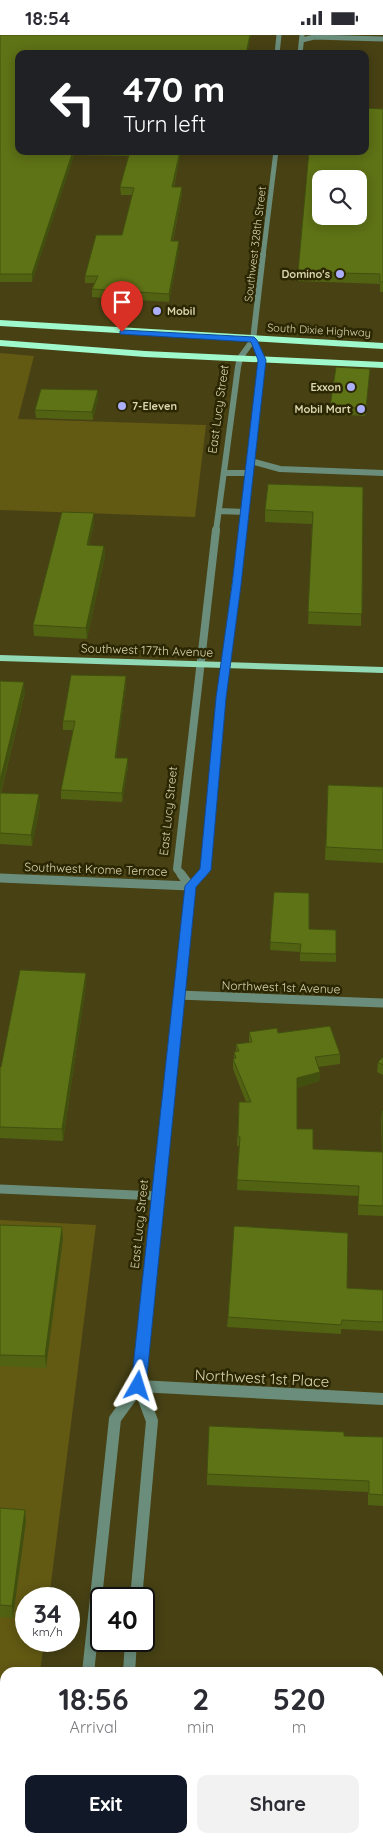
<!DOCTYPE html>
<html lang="en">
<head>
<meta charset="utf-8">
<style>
	:root { --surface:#fff; --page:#f2f2f3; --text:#2b2b33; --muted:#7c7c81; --accent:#111827 }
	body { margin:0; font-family:Quicksand,sans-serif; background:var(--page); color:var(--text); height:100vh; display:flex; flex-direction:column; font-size:19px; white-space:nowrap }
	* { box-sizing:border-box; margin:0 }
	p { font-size:16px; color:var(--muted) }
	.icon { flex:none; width:28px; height:28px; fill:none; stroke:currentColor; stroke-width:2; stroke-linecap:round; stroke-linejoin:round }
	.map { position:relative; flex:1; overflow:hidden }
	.drawer { position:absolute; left:0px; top:1632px; width:384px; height:176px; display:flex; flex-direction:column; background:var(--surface); border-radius:15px 15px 0 0; box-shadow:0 2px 12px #0003 }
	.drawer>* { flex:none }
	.banner { position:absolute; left:15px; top:15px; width:354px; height:105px; border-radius:10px; box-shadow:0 2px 12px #0003; background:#202124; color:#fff; overflow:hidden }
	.fabs { position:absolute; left:312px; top:135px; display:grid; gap:10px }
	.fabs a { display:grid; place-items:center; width:55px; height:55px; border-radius:10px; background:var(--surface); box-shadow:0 2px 12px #0003; font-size:25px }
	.speed { position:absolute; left:15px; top:1552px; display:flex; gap:10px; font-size:25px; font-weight:700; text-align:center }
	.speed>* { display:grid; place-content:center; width:65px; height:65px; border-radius:50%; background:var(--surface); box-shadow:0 2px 12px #0003; line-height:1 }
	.speed small { font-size:12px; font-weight:400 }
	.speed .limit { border:2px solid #111; border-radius:8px; background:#fff; color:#111 }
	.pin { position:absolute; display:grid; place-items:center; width:42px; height:42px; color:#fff; margin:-51px -21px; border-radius:50% 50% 50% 0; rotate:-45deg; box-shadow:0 0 5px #0007 }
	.pin .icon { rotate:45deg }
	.me { position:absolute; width:55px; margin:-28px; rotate:6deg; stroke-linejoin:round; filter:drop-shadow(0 0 4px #0008) }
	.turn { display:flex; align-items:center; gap:18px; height:105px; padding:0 25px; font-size:22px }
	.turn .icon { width:65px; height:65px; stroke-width:2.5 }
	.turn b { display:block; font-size:35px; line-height:42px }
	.eta { display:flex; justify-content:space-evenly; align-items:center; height:85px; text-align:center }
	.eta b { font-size:30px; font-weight:700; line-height:35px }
	.primary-button { display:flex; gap:10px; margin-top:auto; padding:10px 25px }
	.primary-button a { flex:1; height:58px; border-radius:10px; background:var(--accent); color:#fff; font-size:20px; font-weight:700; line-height:58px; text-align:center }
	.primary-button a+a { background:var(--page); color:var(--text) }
	.status { display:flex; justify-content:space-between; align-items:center; height:35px; padding:0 25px; background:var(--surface); direction:ltr }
	.status svg { height:14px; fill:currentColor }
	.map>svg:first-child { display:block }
	.green { fill:#625913 }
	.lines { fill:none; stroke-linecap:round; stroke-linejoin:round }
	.minor-far4 { stroke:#6b8e7c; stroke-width:5 }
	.minor-far3 { stroke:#6b8e7c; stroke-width:6 }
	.minor-far2 { stroke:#6b8e7c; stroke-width:8 }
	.minor-far1 { stroke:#6b8e7c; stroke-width:9 }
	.minor { stroke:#6b8e7c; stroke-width:12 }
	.major { fill:#92dab5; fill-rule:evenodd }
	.highway { fill:#a0f9cc; fill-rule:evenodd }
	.wall { fill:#516213 }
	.shaded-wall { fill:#42500f }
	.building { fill:#5e7216; stroke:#42500f; fill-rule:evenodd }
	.route { fill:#1a73e8; stroke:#114b97 }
	.poi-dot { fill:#acaffb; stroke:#2c2703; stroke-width:2 }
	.labels { text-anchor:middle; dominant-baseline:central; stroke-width:5; stroke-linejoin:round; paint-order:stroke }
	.far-street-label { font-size:11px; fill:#dbd6ae; stroke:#2c2703 }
	.far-poi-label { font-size:11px; font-weight:bold; fill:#dbd6ae; stroke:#2c2703; text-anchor:end }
	.street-label { font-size:12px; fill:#dbd6ae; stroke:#2c2703 }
	.near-street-label { font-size:15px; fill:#dbd6ae; stroke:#2c2703 }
</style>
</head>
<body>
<div class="status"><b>18:54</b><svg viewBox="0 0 49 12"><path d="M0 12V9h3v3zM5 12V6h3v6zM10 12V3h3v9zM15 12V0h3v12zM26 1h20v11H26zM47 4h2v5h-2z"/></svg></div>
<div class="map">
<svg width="383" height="1808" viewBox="0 0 383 1808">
	<rect width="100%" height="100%" fill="#474114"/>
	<path class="green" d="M0,318L34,321L18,384L206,390L195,482L0,475Z
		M0,1185L96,1190L49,1564H26V1606H44L40,1637L5,1638V1804H19V1808H0Z"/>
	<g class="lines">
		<path class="minor-far4" d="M302,5L314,2L383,4
			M277,19L279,0
			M300,19L302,0
			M263,221L276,116"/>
		<path class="minor-far3" d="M251,426L280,434L383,438
			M224,438H249
			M219,476L245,477
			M216,496L238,332L240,323L253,305L263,219
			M243,496L262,325L253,305"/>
		<path class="minor-far2" d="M182,840L177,834L216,495
			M201,840L206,835L221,663L243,495"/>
		<path class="minor-far1" d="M181,839L190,851
			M0,843L190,851
			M178,960L383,968
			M0,1154L157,1161
			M147,1270L190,851L202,839"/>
		<path class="minor" d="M139,1351L383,1364
			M136,1564L152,1386L139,1351L147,1269
			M88,1638L115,1384L139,1351
			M129,1638L131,1606
			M69,1808L70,1804
			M112,1808L113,1804"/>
		<path class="major" d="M0,620L383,632V638L0,626Z"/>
		<path class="highway" d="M0,285L383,308V314L0,291Z
			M0,305L145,316L383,327V333L145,322L0,311Z"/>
	</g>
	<path class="wall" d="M0,0H251L247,19L19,116H181L174,152H182V159L173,206H179V214L169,267L92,262V254L94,248H85V241L122,200L133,160H121L120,152L129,121L74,120L32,247H0Z
		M383,74V257H380V249L298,246V237L365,116Z
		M370,334L365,381L330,379V372Z
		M98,355V363L93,385L36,383L35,375Z
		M363,452L361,591L308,589L312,489L265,487V475Z
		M94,478V488L89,510L104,511L105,521L87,604L34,601L33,590Z
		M0,646L25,658L1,758L40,770L32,811L0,809Z
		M126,650L116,723H128V732L122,767L61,764V755L73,695H63V686Z
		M328,750L383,752V828L325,825Z
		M274,857L309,894L336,919V927L300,926V917L270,915Z
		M86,949L63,1106L0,1103V1032H1Z
		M249,997L278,998L340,1019V1029L318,1032L320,1037L319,1046L297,1053V1094L313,1114L382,1117L381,1086L382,1076H383V1181L358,1180V1161L237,1155L239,1111H237L239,1067H246L233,1034V1024H234V1017H236V1009L249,1008Z
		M383,1022V1040L377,1037L378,1027Z
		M0,1190L62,1192L63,1204L46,1333L0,1331Z
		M383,1255V1296L341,1294V1299L227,1292L228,1282Z
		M383,1402V1471L368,1470V1457L207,1450V1439Z
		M0,1473L25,1475L26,1486L13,1583L0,1582Z"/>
	<path class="shaded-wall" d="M250,0H251L247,19H246Z
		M73,116H74V120L32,247V239Z
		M180,116H181L172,159V152Z
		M182,152V159L171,214V206Z
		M179,206V214L169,267V259Z
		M98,355V363L93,385L92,377Z
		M94,478V488L87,520V510Z
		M104,511L105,521L87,604L86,593Z
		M126,641V650L115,731V723Z
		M24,647L25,658L0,760V746Z
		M128,723V732L122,767V758Z
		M39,759L40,770L32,811L31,800Z
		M86,938V949L63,1106L62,1094Z
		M320,1037L319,1046L297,1053V1043Z
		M62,1192L63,1204L46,1333L45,1321Z
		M25,1475L26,1486L13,1583L12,1571Z"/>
	<path class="building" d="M0,0H250L246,19H19V116H73L32,239H0Z
		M365,73L383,74V247H380V239L298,237L309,116H365ZM321,144H359V181H321Z
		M130,116H180L172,152H182L171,206H179L169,259L92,254L98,241H85L96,200H122L134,153L120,152Z
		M336,332L370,334L366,373L330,372Z
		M41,354L98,355L92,377L35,375Z
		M268,449L363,452L362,579L308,577L313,477L265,475Z
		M62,477L94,478L87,510L104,511L86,593L33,590Z
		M71,640L126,641L115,723H128L122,758L61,755L75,686H63Z
		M0,646L24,647L0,746Z
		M328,750L383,752V815L326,812Z
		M0,758L39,759L31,800L0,798Z
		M274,857L309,858V894L336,895V919L300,918L301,909L270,907Z
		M20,935L86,938L62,1094L0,1092V1032H1Z
		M330,991L340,1019L315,1022L320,1037L297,1043V1094H313V1114L383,1117L382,1076H383V1171L358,1170L359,1151L237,1145L240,1102L238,1101L239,1067H251L233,1024L236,1023L234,1017L239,1016L236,1009L252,1007L249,997L277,993L278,998Z
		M383,1022V1030L378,1027Z
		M0,1190L62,1192L45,1321L0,1320Z
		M234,1191L348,1198L347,1253L383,1255V1287L342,1285L341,1290L228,1282Z
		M209,1391L344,1397V1401L383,1402V1460L369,1459V1446L207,1439Z
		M0,1473L25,1475L12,1571L0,1570Z"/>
	<path class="route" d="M122,295L254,302L257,305L266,325L241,550L226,663L211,835L196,852L146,1351L144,1355H133L131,1351L185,851L200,834L216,663L232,550L258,325L251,307L120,299V296Z"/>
	<g class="poi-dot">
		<circle cx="340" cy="239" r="5"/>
		<circle cx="157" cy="276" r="5"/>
		<circle cx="351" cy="352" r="5"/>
		<circle cx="122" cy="371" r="5"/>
		<circle cx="361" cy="374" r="5"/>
	</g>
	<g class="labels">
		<g class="far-street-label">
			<text transform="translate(255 209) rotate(-83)">Southwest 328th Street</text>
			<text transform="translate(319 295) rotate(3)">South Dixie Highway</text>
		</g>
		<g class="far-poi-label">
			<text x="330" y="239">Domino's</text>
			<text x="167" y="276" text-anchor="start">Mobil</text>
			<text x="341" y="352">Exxon</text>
			<text x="132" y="371" text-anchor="start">7-Eleven</text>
			<text x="351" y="374">Mobil Mart</text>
		</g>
		<g class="street-label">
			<text transform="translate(218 374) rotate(-82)">East Lucy Street</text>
			<text transform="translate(147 615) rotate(2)">Southwest 177th Avenue</text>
			<text transform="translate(168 776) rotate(-84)">East Lucy Street</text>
			<text transform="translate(96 834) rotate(2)">Southwest Krome Terrace</text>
			<text transform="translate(281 952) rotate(2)">Northwest 1st Avenue</text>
			<text transform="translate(139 1189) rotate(-84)">East Lucy Street</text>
		</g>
		<g class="near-street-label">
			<text transform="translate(262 1343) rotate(3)">Northwest 1st Place</text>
		</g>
	</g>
</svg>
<div class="fabs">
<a><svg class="icon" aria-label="search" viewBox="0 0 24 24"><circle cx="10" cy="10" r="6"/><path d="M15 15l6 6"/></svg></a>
</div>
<div class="speed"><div>34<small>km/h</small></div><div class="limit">40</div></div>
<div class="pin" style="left:122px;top:297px;background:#d93025"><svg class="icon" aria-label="arrive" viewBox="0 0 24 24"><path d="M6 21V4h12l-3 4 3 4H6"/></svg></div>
<svg class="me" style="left:138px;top:1351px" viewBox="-20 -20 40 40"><path d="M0-17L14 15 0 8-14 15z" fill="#1a73e8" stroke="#fff" stroke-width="4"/></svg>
<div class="banner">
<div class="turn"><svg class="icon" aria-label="left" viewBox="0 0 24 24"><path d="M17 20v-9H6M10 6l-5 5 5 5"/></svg><div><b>470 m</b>Turn left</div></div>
</div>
<section class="drawer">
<div class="eta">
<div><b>18:56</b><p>Arrival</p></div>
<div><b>2</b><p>min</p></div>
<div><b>520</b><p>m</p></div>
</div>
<div class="primary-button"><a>Exit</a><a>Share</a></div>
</section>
</div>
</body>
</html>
